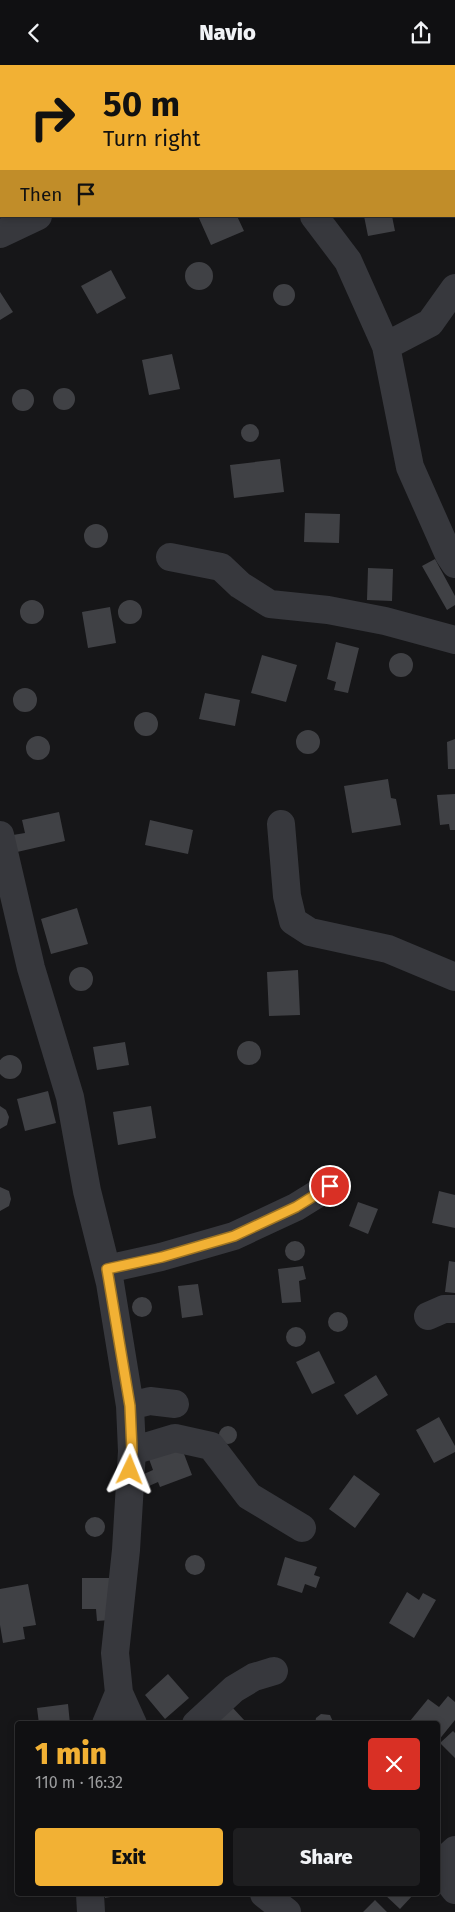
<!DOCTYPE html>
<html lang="en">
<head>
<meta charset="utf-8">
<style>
	:root { --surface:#101012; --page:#1e1e20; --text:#f1f3f6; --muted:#9c9d9f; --line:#303032; --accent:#f2b134 }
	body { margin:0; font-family:"Fira Sans",sans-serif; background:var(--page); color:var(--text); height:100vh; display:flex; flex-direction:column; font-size:19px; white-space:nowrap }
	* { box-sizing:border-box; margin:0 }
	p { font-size:16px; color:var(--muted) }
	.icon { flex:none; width:28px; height:28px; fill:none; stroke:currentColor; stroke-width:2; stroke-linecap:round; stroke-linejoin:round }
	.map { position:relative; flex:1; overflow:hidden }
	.details { position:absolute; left:15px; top:1656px; width:425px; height:175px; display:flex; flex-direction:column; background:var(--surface); border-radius:5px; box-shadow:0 2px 8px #0003,0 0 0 1px var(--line) }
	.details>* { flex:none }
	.banner { position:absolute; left:0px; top:0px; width:455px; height:152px; box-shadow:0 2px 8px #0003,0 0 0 1px var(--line); background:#f2b134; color:#111; overflow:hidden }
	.pin { position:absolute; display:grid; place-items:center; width:42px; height:42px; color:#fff; margin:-21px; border:2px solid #fff; border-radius:50%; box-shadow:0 1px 5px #0007 }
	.me { position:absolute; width:55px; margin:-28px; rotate:2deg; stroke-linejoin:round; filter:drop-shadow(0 0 4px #0008) }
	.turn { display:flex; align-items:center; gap:18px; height:105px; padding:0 20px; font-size:22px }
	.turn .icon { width:65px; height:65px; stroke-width:2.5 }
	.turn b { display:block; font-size:35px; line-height:42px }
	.then { display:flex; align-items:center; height:48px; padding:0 20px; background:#0003; gap:10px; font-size:19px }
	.round { display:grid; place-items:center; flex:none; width:52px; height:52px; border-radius:5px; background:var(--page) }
	.headline { display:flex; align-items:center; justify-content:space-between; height:85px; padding:0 20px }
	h1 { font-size:30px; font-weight:800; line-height:38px; color:var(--accent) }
	.primary-button { display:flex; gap:10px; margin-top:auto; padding:10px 20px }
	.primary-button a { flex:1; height:58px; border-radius:5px; background:var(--accent); color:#111; font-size:20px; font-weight:800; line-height:58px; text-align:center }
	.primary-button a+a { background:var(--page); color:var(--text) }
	header { display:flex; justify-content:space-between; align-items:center; height:65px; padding:0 20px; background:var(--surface); font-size:22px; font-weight:800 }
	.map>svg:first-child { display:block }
	.building { fill:#404145 }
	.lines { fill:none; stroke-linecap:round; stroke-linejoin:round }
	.minor { stroke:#37383d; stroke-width:28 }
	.route-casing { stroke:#9d7322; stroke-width:12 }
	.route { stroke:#f2b134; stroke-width:9 }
</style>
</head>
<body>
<header><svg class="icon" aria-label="back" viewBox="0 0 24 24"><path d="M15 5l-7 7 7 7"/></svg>Navio<svg class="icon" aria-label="share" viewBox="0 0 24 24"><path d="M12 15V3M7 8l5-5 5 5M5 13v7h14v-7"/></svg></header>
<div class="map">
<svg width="455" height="1847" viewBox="0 0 455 1847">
	<rect width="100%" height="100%" fill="#161618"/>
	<path class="building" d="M198,151H237L244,166L211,180Z
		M364,151H392L395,166L368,171Z
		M185 211a14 14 0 1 1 28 0a14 14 0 1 1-28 0Z
		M111,205L126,233L97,249L81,221Z
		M273 230a11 11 0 1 1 22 0a11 11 0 1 1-22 0Z
		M0,227L13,247L0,255Z
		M172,289L180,324L149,330L142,295Z
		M53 334a11 11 0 1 1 22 0a11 11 0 1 1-22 0Z
		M12 335a11 11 0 1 1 22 0a11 11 0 1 1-22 0Z
		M241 368a9 9 0 1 1 18 0a9 9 0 1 1-18 0Z
		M280,394L284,427L234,433L230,400Z
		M305,448L340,449L339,478L304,477Z
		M84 471a12 12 0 1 1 24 0a12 12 0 1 1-24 0Z
		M435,494L455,531V540L447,545L422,501Z
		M368,503L393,504L392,536L367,535Z
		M20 547a12 12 0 1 1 24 0a12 12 0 1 1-24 0Z
		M118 547a12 12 0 1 1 24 0a12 12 0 1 1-24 0Z
		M110,542L116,578L88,583L82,547Z
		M336,577L359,583L348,628L334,625L336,617L327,614Z
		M389 600a12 12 0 1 1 24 0a12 12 0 1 1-24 0Z
		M262,590L297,600L286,637L251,628Z
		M13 635a12 12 0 1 1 24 0a12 12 0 1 1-24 0Z
		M205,628L240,635L235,661L199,654Z
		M134 659a12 12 0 1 1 24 0a12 12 0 1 1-24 0Z
		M296 677a12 12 0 1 1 24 0a12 12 0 1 1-24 0Z
		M26 683a12 12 0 1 1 24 0a12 12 0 1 1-24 0Z
		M455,674V704H448L447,677Z
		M388,714L391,733L396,734L401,760L352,768L344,721Z
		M455,729V765H450L449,759L440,760L437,730Z
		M59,747L65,776L17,787L13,770L25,768L22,755Z
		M150,755L193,765L188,789L145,780Z
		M77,843L88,879L51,889L41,854Z
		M69 914a12 12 0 1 1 24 0a12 12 0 1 1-24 0Z
		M298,905L300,950L269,951L267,907Z
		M237 988a12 12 0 1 1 24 0a12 12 0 1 1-24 0Z
		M125,977L129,1000L97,1005L93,982Z
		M-2 1002a12 12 0 1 1 24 0a12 12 0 1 1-24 0Z
		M48,1026L56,1058L25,1066L17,1034Z
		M0,1041L6,1045L9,1052L7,1060L0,1064Z
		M151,1041L156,1073L118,1080L113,1047Z
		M0,1122L9,1126L11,1134L9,1141L0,1146Z
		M439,1126L455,1130V1163L432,1158Z
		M358,1137L378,1144L368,1169L349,1161Z
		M285 1186a10 10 0 1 1 20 0a10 10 0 1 1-20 0Z
		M449,1196L455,1197V1228L445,1227Z
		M303,1201L306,1214L299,1216L301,1237L282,1238L278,1204Z
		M198,1219L203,1250L182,1253L178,1221Z
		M132 1242a10 10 0 1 1 20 0a10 10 0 1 1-20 0Z
		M328 1257a10 10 0 1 1 20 0a10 10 0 1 1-20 0Z
		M286 1272a10 10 0 1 1 20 0a10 10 0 1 1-20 0Z
		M319,1286L335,1318L312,1329L296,1297Z
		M376,1310L388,1330L357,1350L344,1330Z
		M439,1352L455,1381V1387L434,1398L416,1365Z
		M219 1370a9 9 0 1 1 18 0a9 9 0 1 1-18 0Z
		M181,1381L192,1410L160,1422L158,1417L149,1421L144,1409L153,1405L149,1394Z
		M354,1410L380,1429L355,1463L329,1444Z
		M85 1462a10 10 0 1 1 20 0a10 10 0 1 1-20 0Z
		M185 1500a10 10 0 1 1 20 0a10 10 0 1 1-20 0Z
		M285,1492L317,1502L314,1510L320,1512L316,1523L305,1519L302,1528L277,1520Z
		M82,1513H110V1555L97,1556L96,1544H82Z
		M28,1519L36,1560L23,1562L25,1574L3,1578L0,1560V1524Z
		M407,1527L419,1535L423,1528L436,1535L414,1573L389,1558Z
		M168,1609L189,1633L165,1654L145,1630Z
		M448,1631L455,1637V1655L438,1676V1659H414L410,1656L428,1634L439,1642Z
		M68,1639L70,1659H39L37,1643Z
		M232,1642L245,1656L243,1659H214Z
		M321,1649L330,1650L334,1659H315L316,1653Z
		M453,1666L455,1668V1693L440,1678Z
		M18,1780V1796L15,1793L14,1786Z
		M105,1829H121V1830L105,1833Z
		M384,1829H414L400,1844Z
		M375,1835L387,1847H363Z"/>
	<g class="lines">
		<path class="minor" d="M182,0V1
			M314,151L348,196L386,281L410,402L449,490L455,499
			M0,169L38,151
			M386,281L430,258L455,223
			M170,492L221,502L240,520L270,539L328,545L385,556L455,575
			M281,759L287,831L293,856L310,867L388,884L455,912
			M0,770L31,903L70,1032L87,1126L110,1218L130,1341L132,1386L126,1485L115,1588L119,1628L106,1659
			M107,1204L161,1192L234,1171L296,1142L330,1121
			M428,1251L444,1244H455
			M130,1341L150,1336L175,1339
			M132,1386L175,1373L211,1381L249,1431L302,1463
			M119,1628L133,1659
			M196,1659L234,1624L254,1612L274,1606
			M455,1785L444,1795L445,1812L455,1825
			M90,1829L91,1847
			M264,1829L287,1847"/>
	</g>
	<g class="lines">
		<defs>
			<path id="route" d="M130,1405L132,1386L130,1341L107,1204L162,1192L234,1171L296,1142L330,1121"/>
		</defs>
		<use href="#route" class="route-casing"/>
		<use href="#route" class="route"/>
	</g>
</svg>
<div class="pin" style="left:330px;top:1121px;background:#d93025"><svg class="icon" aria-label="arrive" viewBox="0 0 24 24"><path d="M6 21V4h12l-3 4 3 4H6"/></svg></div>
<svg class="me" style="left:130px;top:1405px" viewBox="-20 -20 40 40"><path d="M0-17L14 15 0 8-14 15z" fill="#f2b134" stroke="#fff" stroke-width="4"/></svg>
<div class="banner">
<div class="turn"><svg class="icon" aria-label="right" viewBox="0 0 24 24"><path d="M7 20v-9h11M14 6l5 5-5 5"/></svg><div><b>50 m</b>Turn right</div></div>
<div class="then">Then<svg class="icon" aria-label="arrive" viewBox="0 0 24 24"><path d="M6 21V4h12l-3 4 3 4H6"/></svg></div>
</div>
<section class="details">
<div class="headline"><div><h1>1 min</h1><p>110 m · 16:32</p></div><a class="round" style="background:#d93025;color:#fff"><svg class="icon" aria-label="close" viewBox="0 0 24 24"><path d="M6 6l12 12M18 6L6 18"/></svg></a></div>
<div class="primary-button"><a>Exit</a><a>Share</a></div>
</section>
</div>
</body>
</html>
